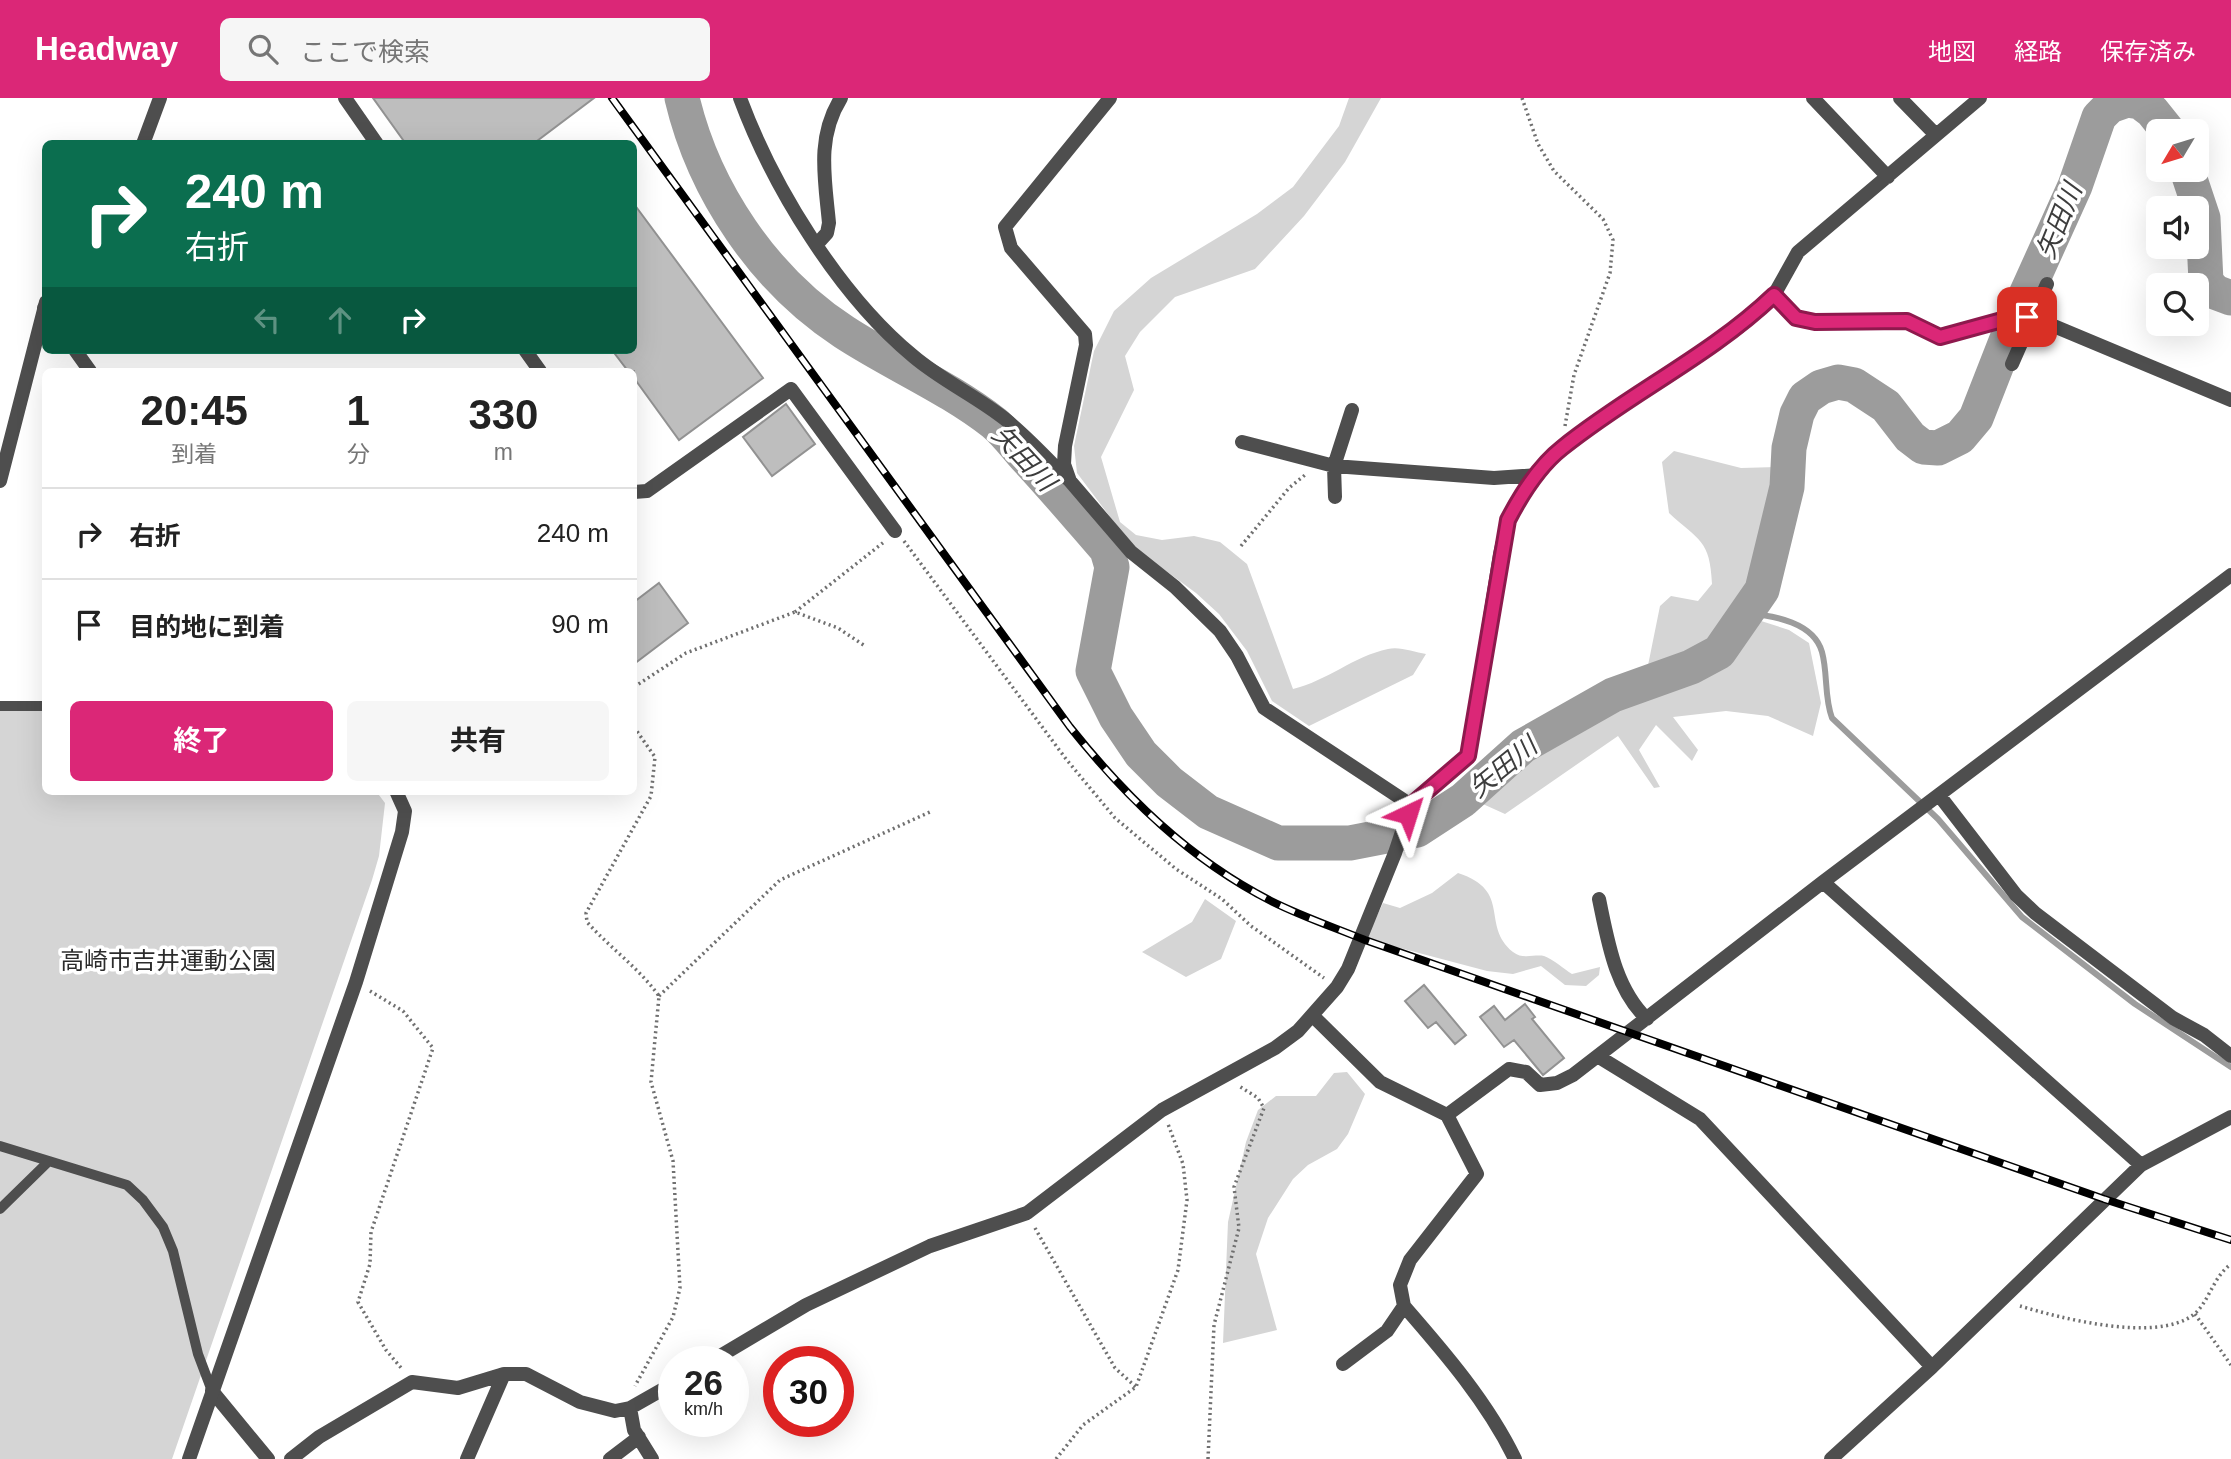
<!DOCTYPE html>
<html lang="ja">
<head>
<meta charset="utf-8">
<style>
	:root { --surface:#fff; --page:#f6f6f6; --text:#222; --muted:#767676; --line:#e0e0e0; --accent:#db2777 }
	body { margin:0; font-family:Helvetica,"Noto Sans JP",sans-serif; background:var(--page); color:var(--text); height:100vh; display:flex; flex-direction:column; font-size:26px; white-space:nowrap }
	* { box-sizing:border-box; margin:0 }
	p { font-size:23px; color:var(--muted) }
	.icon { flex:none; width:38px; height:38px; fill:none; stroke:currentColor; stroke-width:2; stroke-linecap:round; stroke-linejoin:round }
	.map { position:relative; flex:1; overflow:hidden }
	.details { position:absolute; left:42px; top:270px; width:595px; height:427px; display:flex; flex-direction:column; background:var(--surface); border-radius:10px; box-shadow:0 7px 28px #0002 }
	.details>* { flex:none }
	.banner { position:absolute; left:42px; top:42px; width:595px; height:214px; border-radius:10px; box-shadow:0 7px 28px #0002; background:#0b6e4f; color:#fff; overflow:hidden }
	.needle { width:46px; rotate:232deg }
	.tools { position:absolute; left:2146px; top:21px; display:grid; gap:14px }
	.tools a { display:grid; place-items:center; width:63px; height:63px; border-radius:10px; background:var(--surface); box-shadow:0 7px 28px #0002; font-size:35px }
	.speed { position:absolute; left:658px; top:1248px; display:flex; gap:14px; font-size:35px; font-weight:700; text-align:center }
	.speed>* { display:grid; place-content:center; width:91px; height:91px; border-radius:50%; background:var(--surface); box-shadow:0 7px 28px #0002; line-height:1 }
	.speed small { font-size:18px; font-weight:400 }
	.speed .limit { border:10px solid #d22; background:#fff; color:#111 }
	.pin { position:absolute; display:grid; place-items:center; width:60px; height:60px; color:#fff; margin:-30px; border-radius:14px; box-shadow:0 4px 10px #0006 }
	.me { position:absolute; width:77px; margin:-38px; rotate:41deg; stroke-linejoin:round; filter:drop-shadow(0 0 5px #0008) }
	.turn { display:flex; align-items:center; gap:24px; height:147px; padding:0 28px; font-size:32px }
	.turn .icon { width:91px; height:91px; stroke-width:2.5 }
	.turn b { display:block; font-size:49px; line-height:60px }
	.lanes { display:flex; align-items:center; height:66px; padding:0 28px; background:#0003; justify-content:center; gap:35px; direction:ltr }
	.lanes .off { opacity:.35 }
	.eta { display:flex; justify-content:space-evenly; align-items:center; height:119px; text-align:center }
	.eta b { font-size:42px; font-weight:700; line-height:49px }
	.primary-button { display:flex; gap:14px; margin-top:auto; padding:14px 28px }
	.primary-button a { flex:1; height:80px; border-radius:10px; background:var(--accent); color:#fff; font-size:28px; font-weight:700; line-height:80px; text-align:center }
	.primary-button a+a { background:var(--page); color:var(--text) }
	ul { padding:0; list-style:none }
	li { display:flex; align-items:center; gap:21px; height:91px; padding:0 28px; border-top:2px solid var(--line) }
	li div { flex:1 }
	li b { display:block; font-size:26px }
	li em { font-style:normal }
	header { display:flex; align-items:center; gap:42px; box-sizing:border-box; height:98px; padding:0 35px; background:var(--accent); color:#fff }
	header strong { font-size:33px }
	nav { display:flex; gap:38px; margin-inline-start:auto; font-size:24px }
	.search { width:490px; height:63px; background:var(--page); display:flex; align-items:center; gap:18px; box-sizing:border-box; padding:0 24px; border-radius:10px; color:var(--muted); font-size:26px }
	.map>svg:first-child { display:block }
	.green { fill:#d5d5d5 }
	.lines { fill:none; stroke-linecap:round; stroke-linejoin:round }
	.stream { stroke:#9c9c9c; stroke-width:6 }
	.river { stroke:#9c9c9c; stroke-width:35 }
	.building { fill:#bebebe; stroke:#929292; stroke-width:2 }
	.path { stroke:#707070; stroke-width:3.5; stroke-dasharray:2 3.5; stroke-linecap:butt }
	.service { stroke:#4e4e4e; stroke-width:10 }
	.minor { stroke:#4e4e4e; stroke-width:14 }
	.tertiary { stroke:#4e4e4e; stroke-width:14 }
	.rail-casing { stroke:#000; stroke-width:8 }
	.rail { stroke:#fff; stroke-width:5; stroke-dasharray:16; stroke-linecap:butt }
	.route-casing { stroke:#8e194d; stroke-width:18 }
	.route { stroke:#db2777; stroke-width:12 }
	.labels { text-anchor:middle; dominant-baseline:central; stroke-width:7; stroke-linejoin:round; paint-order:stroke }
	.park-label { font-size:24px; fill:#2c2c2c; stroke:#fff }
	.water-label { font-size:26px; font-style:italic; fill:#3d3d3d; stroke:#fff }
</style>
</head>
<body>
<header>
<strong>Headway</strong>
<div class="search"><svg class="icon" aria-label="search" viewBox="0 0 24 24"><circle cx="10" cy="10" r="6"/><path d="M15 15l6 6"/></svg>ここで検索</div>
<nav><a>地図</a><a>経路</a><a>保存済み</a></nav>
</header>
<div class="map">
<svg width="2231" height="1361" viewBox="0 0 2231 1361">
	<rect width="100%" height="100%" fill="#fff"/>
	<path class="green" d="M1349,0H1381L1345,64L1304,118L1255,171L1175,199L1140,234L1125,258L1134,292L1101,359L1120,424L1136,437L1162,442L1194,438L1220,444L1247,466L1293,591C1327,583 1354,558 1388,551C1399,548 1414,554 1426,556L1413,577L1309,628L1272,603L1247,553L1219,516L1196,495L1132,448L1077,375L1074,348L1094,253L1114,213L1151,180L1257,116L1293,89L1339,28Z
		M1674,353L1741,370L1777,369L1739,516L1789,532L1809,545L1821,605L1813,638L1768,618L1726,613L1673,619L1698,652L1692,663L1656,627L1639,652L1660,689L1654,690L1618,638L1505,716L1474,702L1524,661L1571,634L1641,602L1660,508L1671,498L1698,503L1712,486C1710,441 1699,443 1669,415L1662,364Z
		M0,611L45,612L46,693H376L385,705L379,758L372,782L172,1361H0Z
		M1458,775C1513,793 1480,827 1513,854C1523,862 1534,856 1544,858C1553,861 1564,871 1572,876L1600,869L1599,877L1586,888L1565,887L1541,868L1513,876L1487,873L1366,841L1383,805L1400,810L1432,795Z
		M1205,801L1236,823L1221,861L1186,879L1142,854L1192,824Z
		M1347,974L1365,996L1348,1036L1337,1051L1308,1067L1293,1081L1268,1120L1256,1156L1277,1232L1223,1245L1228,1124L1246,1044L1258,1012L1276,998H1316L1334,975Z"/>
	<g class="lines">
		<path class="stream" d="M1748,516C1774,517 1814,525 1822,554C1828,576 1824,599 1832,620L1938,721L2022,819L2135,906L2231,969"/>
		<path class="river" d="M682,0C704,93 764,182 844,234C893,266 948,289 994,325C1006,335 1016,349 1026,360C1054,390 1080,421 1107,452L1112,469L1093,573L1116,619L1141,656L1169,684L1208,714L1278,745H1350L1417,732L1463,702L1523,648L1613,597L1691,569L1719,554L1762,492L1787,389L1789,350L1797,316L1805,300L1821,289L1838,284L1854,287L1886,308L1910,339L1923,349L1938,350L1960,339L1976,320L2014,223L2075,88L2099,19L2110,8L2127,2L2140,4L2152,13L2168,33
			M2187,72L2203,120L2206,184L2215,194L2231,200"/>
	</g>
	<path class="building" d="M373,0H594L533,46H406Z
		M634,106L763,280L679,342L634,280V273H628L612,252H634Z
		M786,306L815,346L772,378L743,339Z
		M659,485L688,525L634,566V504Z
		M1424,887L1466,937L1455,946L1436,924L1428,930L1405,903Z
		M1525,906L1535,919L1532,921L1564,960L1543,977L1514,942L1504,949L1480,919L1494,908L1505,922Z"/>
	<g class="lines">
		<path class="path" d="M1522,0L1538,46L1554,73L1603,121L1613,142L1610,175L1574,277L1565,328
			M904,443L1066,661L1115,720L1176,771L1222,801L1251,828L1324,880
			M1241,448L1289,390L1305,377
			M795,514L884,444
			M634,589L686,555L795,514L838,530L865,548
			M634,629L655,659L651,698L586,815L587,824C610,850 638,869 659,898L651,984L673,1063L680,1190L673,1219L635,1288
			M370,893L403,913L433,950L371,1134L370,1166L358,1204L386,1252L402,1271
			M659,898L780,782L930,714
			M1035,1130L1115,1270L1136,1289
			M2020,1208C2060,1220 2156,1245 2193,1217C2209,1205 2212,1180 2231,1166
			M2195,1216L2231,1267
			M1056,1361L1083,1327L1136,1289L1178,1172L1187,1102L1183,1066L1168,1026
			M1208,1361L1214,1227L1239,1130L1234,1089L1264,1010L1258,1000L1239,988"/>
		<path class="service" d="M0,608H46
			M0,1048L127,1087L143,1102L163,1129L173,1153L198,1256L212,1293
			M0,1111L49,1063"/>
		<path class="minor" d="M740,0C773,89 839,197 913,258C941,282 976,298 1005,321C1027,339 1047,360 1066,380
			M1110,0L1005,129L1011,150L1085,236L1086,247L1065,348L1064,366L1070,383L1131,454L1175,489L1220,533L1237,558L1264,610L1411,707
			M1813,0L1888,79
			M1900,0L1936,37
			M143,46L160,0
			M817,146L827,135L829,125C825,81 816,40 841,0
			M1774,197L1796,220L1815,224L1907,223L1940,238L2002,222L2032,219L2231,302
			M2012,266L2047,186
			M1242,344L1334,368L1494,380L1538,377
			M0,383L46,204
			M634,394L647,393L791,291L895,433
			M1335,399L1334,368L1352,312
			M1939,697L2016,797L2035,815L2173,920L2204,937L2231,958
			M1823,784L2141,1067
			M1599,801C1608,844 1615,890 1647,921
			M1313,918L1380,984L1447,1017L1477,1076L1410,1162L1400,1187L1404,1208L1387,1233L1343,1266
			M1599,959L1700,1021L1932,1269
			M1447,1017L1509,971L1526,974L1540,987L1557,985L1573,977L1823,784L2231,477
			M1404,1208C1445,1255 1488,1305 1515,1361
			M710,1264L806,1207L930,1148L1027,1115L1162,1012L1275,950L1298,933L1337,889L1348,871L1395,755L1411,707L1468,658L1500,456L1508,422L1521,397L1560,350L1739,229L1774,197L1798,154L1980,0
			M212,1293L268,1361
			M630,1310L634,1332L652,1361
			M291,1361L319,1339L412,1284L458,1290L504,1276H526L580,1304L615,1313L630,1310L674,1285
			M467,1361L504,1276
			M610,1361L639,1339
			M1831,1361L1932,1269L2141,1067L2231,1019"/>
		<path class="tertiary" d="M345,0L377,46
			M44,210L46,212
			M75,252L90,273
			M525,252L540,273
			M189,1361L356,884L402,734L405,713L396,693"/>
		<defs>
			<path id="rail" d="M612,0L1070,629C1126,699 1189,761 1271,803C1301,818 1333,829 1365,842L2104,1101L2231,1142"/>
		</defs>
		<use href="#rail" class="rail-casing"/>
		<use href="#rail" class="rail"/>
	</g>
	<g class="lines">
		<defs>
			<path id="route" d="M1408,716L1411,707L1468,658L1508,422C1521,397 1539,368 1562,350C1630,295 1710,258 1774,197L1796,220L1815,224L1907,223L1940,239L2002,222L2027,219"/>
		</defs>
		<use href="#route" class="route-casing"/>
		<use href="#route" class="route"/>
	</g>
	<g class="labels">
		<g class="park-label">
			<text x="168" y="862">高崎市吉井運動公園</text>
		</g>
		<g class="water-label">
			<text transform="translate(2059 123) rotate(-68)">矢田川</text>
			<text transform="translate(1024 360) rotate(47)">矢田川</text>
			<text transform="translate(1503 669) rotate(-39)">矢田川</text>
		</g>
	</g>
</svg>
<div class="tools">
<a><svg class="needle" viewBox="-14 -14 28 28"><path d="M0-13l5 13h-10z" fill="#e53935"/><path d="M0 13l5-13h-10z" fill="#767676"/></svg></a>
<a><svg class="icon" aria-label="sound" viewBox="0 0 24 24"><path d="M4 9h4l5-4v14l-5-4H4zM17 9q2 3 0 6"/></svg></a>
<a><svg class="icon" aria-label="search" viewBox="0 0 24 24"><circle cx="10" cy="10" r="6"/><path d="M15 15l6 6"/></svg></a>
</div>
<div class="speed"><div>26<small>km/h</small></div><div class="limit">30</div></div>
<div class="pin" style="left:2027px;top:219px;background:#d93025"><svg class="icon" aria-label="arrive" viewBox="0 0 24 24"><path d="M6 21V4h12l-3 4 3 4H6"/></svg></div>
<svg class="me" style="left:1408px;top:716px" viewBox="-20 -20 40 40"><path d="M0-17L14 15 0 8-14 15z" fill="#db2777" stroke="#fff" stroke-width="4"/></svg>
<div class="banner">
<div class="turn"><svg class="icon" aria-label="right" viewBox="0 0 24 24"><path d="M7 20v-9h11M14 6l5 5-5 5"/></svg><div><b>240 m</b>右折</div></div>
<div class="lanes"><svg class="icon off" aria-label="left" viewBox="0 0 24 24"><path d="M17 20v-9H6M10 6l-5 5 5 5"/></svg><svg class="icon off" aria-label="ahead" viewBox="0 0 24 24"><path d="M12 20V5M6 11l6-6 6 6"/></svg><svg class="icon" aria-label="right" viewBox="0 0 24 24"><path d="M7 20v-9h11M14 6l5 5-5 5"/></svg></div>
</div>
<section class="details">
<div class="eta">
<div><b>20:45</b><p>到着</p></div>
<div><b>1</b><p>分</p></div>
<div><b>330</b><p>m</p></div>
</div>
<ul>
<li><svg class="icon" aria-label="right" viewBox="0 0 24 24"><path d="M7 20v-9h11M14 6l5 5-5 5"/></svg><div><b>右折</b></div><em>240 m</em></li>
<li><svg class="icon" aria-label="arrive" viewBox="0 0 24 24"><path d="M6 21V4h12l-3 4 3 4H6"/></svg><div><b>目的地に到着</b></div><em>90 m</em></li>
</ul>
<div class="primary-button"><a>終了</a><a>共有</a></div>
</section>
</div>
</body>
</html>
